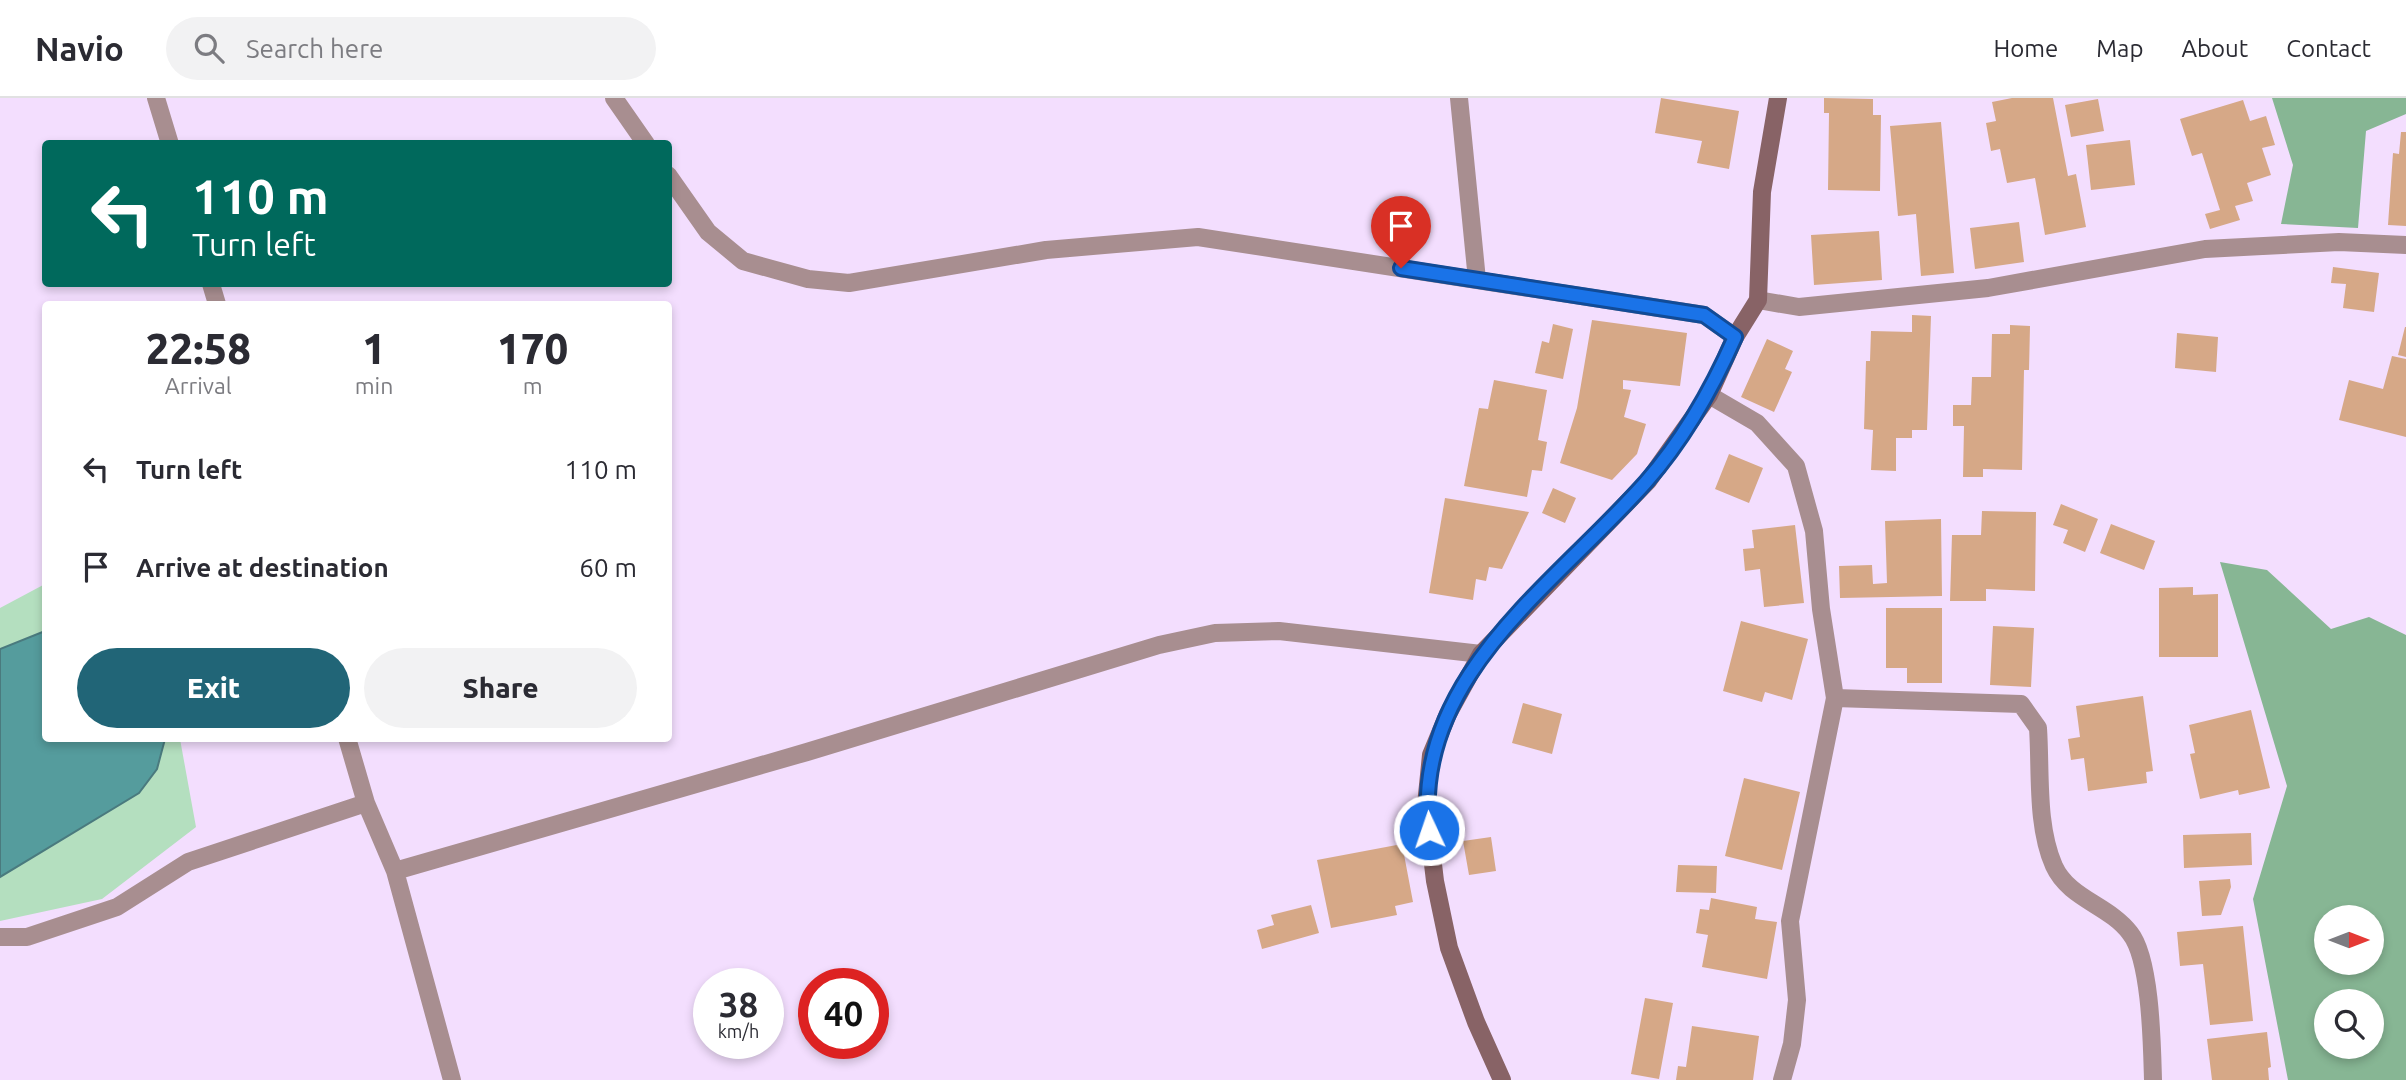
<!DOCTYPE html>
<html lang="en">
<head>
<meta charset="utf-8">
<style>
	:root { --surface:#fff; --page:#f2f2f3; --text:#2b2b33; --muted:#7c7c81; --line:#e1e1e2; --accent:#216577 }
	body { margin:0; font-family:Ubuntu,sans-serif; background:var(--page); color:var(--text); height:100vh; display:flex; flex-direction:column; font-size:26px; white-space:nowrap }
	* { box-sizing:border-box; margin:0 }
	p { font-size:23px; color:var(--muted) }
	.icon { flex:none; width:38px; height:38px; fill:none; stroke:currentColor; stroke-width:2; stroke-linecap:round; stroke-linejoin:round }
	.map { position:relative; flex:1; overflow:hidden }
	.details { position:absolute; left:42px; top:203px; width:630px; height:441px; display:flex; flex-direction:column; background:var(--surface); border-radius:7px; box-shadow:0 4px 10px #0003 }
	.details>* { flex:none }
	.guide { position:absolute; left:42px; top:42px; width:630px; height:147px; border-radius:7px; box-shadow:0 4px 10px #0003; background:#00695c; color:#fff; overflow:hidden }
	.needle { width:46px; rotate:90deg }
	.controls { position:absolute; left:2314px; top:807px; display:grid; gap:14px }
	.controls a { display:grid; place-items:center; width:70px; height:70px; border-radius:50%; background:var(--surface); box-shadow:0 4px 10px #0003; font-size:35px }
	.speed { position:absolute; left:693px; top:870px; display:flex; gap:14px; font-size:35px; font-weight:700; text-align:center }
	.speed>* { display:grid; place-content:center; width:91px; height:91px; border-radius:50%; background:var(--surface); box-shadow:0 4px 10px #0003; line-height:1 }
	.speed small { font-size:18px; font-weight:400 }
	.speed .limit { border:10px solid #d22; background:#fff; color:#111 }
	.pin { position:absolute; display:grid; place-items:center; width:60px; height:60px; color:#fff; margin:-72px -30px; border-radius:50% 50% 50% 0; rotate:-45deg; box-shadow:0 0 7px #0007 }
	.pin .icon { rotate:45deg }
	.me { position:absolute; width:77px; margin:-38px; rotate:357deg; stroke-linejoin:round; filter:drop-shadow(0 0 5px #0008) }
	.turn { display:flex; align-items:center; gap:24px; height:147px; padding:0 35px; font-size:32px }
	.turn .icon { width:91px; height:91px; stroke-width:2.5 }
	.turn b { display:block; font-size:49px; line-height:60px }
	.eta { display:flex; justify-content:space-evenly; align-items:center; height:119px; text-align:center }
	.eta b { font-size:42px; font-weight:800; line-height:49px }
	.action { display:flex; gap:14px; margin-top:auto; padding:14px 35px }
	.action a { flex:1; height:80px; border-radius:42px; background:var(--accent); color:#fff; font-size:28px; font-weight:800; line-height:80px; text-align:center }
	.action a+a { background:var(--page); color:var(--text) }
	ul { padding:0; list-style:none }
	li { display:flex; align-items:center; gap:21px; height:98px; padding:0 35px }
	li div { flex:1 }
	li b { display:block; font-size:26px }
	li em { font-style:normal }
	header { display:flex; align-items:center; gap:42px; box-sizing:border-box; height:98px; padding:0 35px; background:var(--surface); border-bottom:2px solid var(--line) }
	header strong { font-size:33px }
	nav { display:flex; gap:38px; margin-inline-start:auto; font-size:24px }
	.search { width:490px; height:63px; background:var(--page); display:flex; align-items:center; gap:18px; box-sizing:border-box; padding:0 24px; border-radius:38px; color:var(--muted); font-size:26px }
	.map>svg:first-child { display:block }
	.green { fill:#b4dfbf }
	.forest { fill:#87b694; fill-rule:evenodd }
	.water { fill:#559c9d; stroke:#4a7a7e; stroke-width:2 }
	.building { fill:#d6a887 }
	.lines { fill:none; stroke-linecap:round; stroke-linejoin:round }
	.street { stroke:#a88e90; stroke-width:18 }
	.secondary { stroke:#886366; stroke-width:18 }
	.route-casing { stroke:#114b97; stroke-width:18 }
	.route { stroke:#1a73e8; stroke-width:12 }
</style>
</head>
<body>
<header>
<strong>Navio</strong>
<div class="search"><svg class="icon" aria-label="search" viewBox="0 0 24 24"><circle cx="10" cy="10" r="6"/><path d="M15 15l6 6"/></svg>Search here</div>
<nav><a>Home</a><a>Map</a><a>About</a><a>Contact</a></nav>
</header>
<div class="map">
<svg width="2406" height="982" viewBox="0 0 2406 982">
	<rect width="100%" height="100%" fill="#f3defe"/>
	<path class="green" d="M45,486V533L0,551V510Z
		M164,641H180L196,729L102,801L0,823V779L69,737Z"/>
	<path class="forest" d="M2272,0H2406V16L2366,33L2358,130L2281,126L2293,67Z
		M2220,464L2267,472L2331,531L2369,519L2406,537V982H2288L2253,801L2287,688ZM2326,819H2371V864H2326ZM2326,903H2371V948H2326Z"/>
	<path class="water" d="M45,533L46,640L165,641L157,671L139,695L0,779V551Z"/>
	<path class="building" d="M1661,0L1739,13L1729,71L1697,65L1702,43L1655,35Z
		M1824,0L1873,1V17H1881L1880,93L1828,92L1829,15H1824Z
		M2012,0H2053L2068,78L2076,76L2086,129L2045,137L2035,80L2007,85L2000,51L1991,53L1986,25L1996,23L1992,4Z
		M2098,1L2104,33L2071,39L2065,7Z
		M2243,2L2250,23L2266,18L2275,47L2262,50L2271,77L2247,85L2253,103L2235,108L2240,122L2210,131L2205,116L2220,112L2202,55L2192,58L2180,21Z
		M1941,24L1954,175L1921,178L1916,116L1898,118L1890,28Z
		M2401,34H2406V128L2388,127L2393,55L2399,56Z
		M2130,42L2135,87L2091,92L2086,47Z
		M2019,124L2024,164L1975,171L1970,130Z
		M1879,133L1882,182L1814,187L1811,137Z
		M2333,169L2379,175L2374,214L2343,210L2346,186L2331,185Z
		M1912,217L1931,218L1927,332H1912V340H1896V373L1871,372L1873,332L1864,331L1866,263H1870L1871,233L1912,234Z
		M1592,222L1687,235L1680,288L1623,282V291L1631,292L1624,319L1646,326L1637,356L1612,382L1560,365L1577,310Z
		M1553,226L1573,231L1563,281L1535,275L1542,243L1549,245Z
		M2010,227L2030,228L2029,272H2024L2022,372L1983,371V379H1963L1964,328H1953V307H1971L1972,279H1991L1992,236H2010Z
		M2405,229H2406V259L2398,257Z
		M2177,235L2218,239L2216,274L2175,270Z
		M1767,241L1793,253L1785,271L1792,274L1774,314L1741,299Z
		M2392,258L2406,261V339L2339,322L2349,282L2383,291Z
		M1494,282L1547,292L1538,342L1547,344L1542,373L1532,372L1527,399L1464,388L1479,310L1488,311Z
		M1729,356L1763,370L1749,405L1715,391Z
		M1553,390L1576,400L1565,425L1542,415Z
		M1445,400L1529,414L1502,471L1489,469L1486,483L1476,481L1473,502L1429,495Z
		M2061,406L2098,421L2085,454L2063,445L2068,432L2053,427Z
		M1982,413L2036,414L2035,493L1986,491V503H1950L1952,437H1981Z
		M1941,421L1942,498L1840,500L1839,468L1872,467L1873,486L1887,485L1885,423Z
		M2111,426L2155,443L2144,472L2100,455Z
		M1795,427L1804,505L1764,509L1760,471L1745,473L1743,451L1754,450L1752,432Z
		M2193,489V497L2218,496V559H2159V490Z
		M1886,510H1942V585H1907V570H1886Z
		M1741,523L1808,541L1792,602L1765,594L1762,604L1723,593Z
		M1993,528L2034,530L2031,589L1990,587Z
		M2143,598L2153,673L2146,674L2147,685L2088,693L2084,660L2071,662L2068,641L2080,639L2076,608Z
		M1523,605L1562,616L1552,656L1512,645Z
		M2251,612L2270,690L2239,697L2238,692L2200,701L2190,656L2195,655L2189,627Z
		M1744,680L1800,694L1782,772L1725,758Z
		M2251,735L2252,767L2184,770L2183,737Z
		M1491,739L1496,773L1469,777L1463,743Z
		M1402,746L1413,804L1395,808L1397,817L1331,830L1317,762Z
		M1678,767L1717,768L1716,795L1676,794Z
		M2230,781L2231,789L2221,817L2202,818L2199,783Z
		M1711,800L1757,809L1755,821L1777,824L1767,881L1702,869L1708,837L1696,835L1700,811L1709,812Z
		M1311,807L1319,835L1262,851L1257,832L1274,827L1271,817Z
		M2243,828L2253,923L2210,927L2203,866L2180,868L2177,834Z
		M1645,900L1673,905L1659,981L1631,976Z
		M1692,928L1759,938L1753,982H1676L1678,968L1686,969Z
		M2267,934L2271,969L2268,970L2269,982H2212L2207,941Z"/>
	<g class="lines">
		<path class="street" d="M156,0L170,46
			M614,0L646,46
			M1459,0L1477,182
			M668,77L708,134L743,163L808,181L849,185L1046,152L1198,139L1704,217L1735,239
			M211,186L217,206
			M1758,202L1799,209L1988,190L2205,151L2339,144L2406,147
			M1709,297L1757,325L1796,368L1814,433L1821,511L1835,600L1790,823L1797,902L1792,946L1782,982
			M1835,600L2021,606L2038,630C2041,674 2036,727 2054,768C2069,801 2109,807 2130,835C2151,861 2152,948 2153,982
			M347,640L366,705L395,773L452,982
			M395,773L807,654L1159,547L1215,535L1279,533L1481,556
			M0,839H27L117,809L188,764L366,705"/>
		<path class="secondary" d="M1502,982L1476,924L1449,850L1435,783L1426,707L1431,657L1448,616L1481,556L1648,383L1709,297L1735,239L1758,202L1762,94L1778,0"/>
	</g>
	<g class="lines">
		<defs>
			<path id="route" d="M1401,170L1704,217L1735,239C1712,291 1684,341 1646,384C1556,486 1412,579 1429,732"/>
		</defs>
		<use href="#route" class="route-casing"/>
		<use href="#route" class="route"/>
	</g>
</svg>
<div class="controls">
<a><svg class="needle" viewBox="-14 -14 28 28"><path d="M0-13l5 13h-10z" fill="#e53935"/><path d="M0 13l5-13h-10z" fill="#7c7c81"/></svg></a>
<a><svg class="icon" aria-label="search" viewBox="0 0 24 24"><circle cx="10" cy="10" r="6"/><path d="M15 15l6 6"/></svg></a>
</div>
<div class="speed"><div>38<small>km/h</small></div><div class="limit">40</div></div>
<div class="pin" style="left:1401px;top:170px;background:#d93025"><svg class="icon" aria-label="arrive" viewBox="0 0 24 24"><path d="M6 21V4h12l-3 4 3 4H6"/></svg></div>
<svg class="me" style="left:1429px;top:732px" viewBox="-20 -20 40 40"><circle r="17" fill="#1a73e8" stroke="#fff" stroke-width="3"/><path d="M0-11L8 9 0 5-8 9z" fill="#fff"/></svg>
<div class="guide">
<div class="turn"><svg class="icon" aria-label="left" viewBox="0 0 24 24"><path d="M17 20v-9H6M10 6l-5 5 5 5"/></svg><div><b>110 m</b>Turn left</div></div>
</div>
<section class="details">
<div class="eta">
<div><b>22:58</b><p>Arrival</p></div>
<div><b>1</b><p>min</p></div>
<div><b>170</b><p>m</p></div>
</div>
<ul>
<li><svg class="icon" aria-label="left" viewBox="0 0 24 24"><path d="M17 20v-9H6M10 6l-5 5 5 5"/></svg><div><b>Turn left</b></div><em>110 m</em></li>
<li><svg class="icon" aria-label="arrive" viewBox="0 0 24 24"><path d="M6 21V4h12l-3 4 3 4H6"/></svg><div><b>Arrive at destination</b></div><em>60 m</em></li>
</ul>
<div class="action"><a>Exit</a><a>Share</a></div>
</section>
</div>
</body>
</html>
